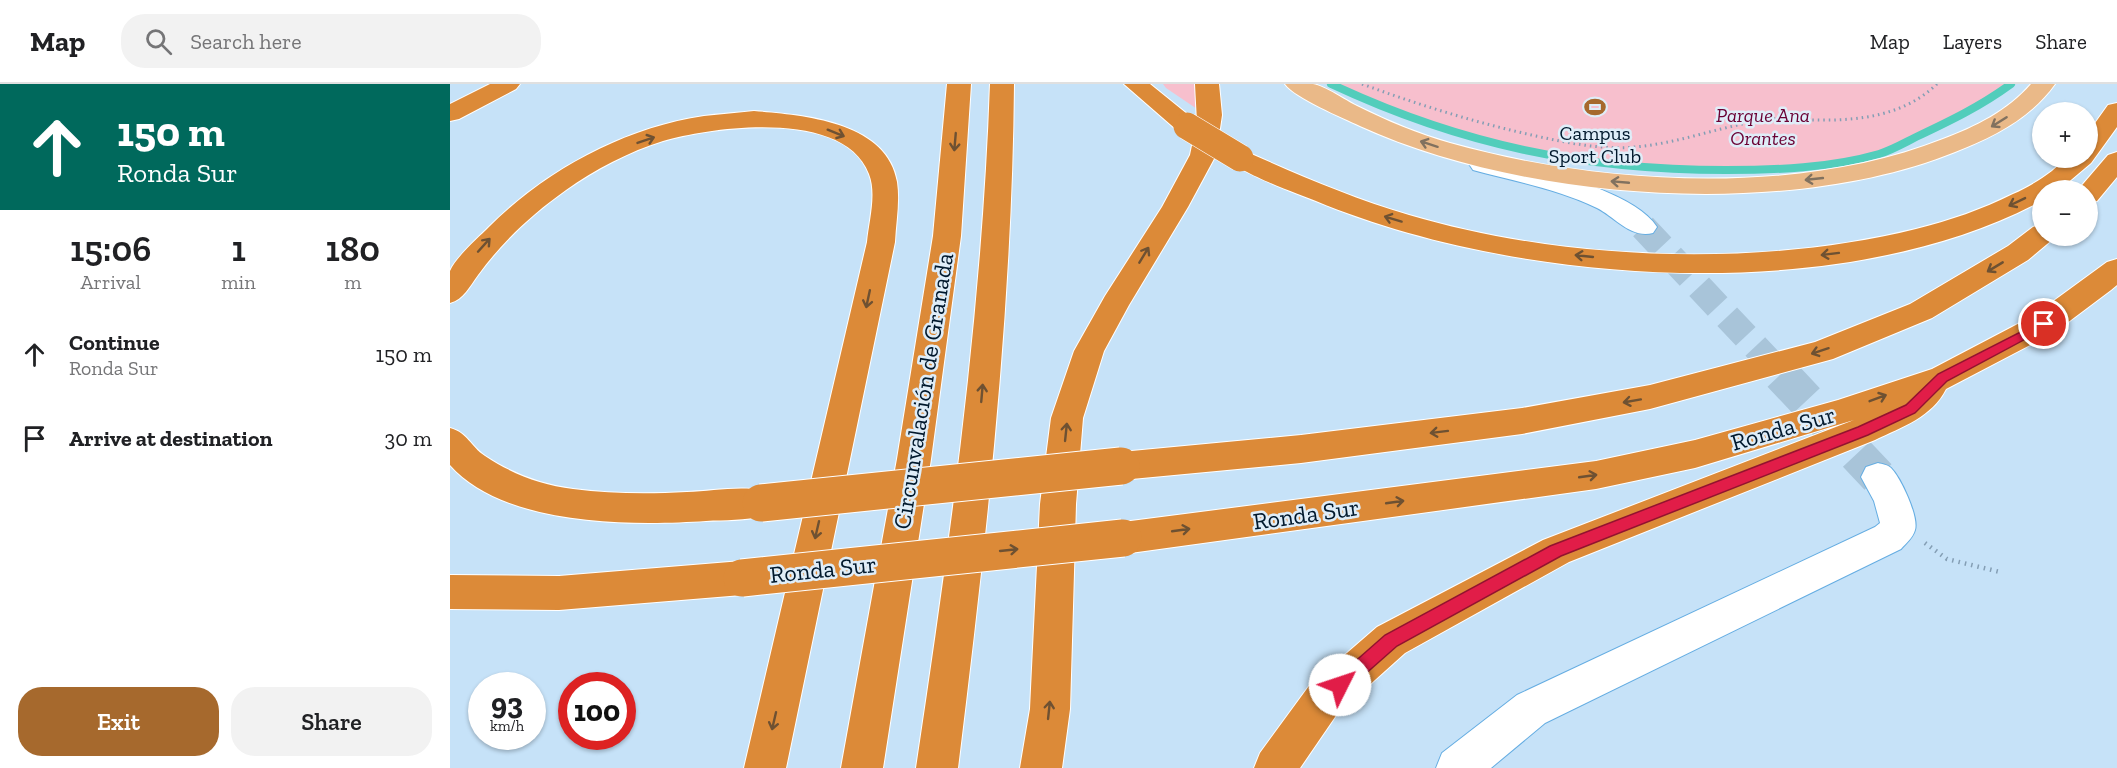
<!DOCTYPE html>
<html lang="en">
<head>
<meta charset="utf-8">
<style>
	:root { --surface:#fff; --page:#f2f2f2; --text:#202124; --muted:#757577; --line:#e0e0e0; --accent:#a6692d }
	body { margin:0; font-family:"Zilla Slab",serif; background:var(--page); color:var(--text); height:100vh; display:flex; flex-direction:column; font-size:22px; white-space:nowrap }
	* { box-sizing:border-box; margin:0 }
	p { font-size:20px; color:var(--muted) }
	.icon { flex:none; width:33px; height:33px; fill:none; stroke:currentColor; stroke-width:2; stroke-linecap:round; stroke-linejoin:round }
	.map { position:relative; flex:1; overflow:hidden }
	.panel { display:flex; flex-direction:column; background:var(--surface); width:450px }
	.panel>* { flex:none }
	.banner { background:#00695c; color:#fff; overflow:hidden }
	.fabs { position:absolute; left:1582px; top:18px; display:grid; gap:12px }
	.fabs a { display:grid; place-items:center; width:66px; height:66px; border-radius:50%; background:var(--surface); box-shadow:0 2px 4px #0004; font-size:30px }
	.speed { position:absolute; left:18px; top:588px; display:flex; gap:12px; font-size:30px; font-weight:700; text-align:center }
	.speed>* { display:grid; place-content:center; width:78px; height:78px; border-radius:50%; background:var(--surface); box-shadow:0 2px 4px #0004; line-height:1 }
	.speed small { font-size:15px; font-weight:400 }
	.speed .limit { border:9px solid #d22; background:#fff; color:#111 }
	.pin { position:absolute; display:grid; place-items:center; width:51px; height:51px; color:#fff; margin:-26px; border:3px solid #fff; border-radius:50%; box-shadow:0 2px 6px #0007 }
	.me { position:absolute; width:66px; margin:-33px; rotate:49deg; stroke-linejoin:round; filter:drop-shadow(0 0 4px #0008) }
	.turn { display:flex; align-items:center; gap:21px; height:126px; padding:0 18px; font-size:27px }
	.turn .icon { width:78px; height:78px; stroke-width:2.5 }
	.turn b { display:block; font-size:42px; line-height:51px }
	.eta { display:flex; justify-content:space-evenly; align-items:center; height:102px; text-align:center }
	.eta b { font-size:36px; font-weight:600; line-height:42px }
	.primary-button { display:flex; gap:12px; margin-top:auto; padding:12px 18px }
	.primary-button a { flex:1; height:69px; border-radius:24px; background:var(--accent); color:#fff; font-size:24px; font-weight:600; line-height:69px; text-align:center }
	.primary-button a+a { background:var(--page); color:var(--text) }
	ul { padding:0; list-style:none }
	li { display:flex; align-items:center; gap:18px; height:84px; padding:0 18px }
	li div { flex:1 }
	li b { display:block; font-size:22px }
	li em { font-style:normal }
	header { display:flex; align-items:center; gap:36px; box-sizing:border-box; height:84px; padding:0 30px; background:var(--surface); border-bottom:2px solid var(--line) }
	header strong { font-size:28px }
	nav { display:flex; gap:33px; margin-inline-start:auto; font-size:21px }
	.search { width:420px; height:54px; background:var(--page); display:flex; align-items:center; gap:15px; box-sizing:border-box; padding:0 21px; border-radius:24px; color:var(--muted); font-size:22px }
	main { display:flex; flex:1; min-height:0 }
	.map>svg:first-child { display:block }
	.green { fill:#f7bfcd }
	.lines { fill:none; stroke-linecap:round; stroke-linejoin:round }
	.stream { stroke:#52cdbb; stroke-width:8 }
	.minor-tunnel-far1 { stroke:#a8c4d9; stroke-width:27; stroke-dasharray:27 14; stroke-linecap:butt }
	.minor-tunnel { stroke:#a8c4d9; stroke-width:37; stroke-dasharray:37 18; stroke-linecap:butt }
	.minor-casing { stroke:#65ade2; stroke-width:2 }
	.major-casing { stroke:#fff; stroke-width:2 }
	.highway-casing { stroke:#fff; stroke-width:2 }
	.path-far1 { stroke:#849eb4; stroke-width:3; stroke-dasharray:1.5 4; stroke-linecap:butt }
	.path { stroke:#849eb4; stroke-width:4.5; stroke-dasharray:1.5 5; stroke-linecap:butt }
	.minor { fill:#fff; fill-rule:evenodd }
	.major { fill:#eab988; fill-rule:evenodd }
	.highway { fill:#dc8a38; fill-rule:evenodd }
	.highway-bridge-far1-casing { stroke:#fff; stroke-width:28; stroke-linecap:butt }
	.highway-bridge-casing { stroke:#fff; stroke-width:39; stroke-linecap:butt }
	.highway-bridge-far1 { stroke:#dc8a38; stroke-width:27 }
	.highway-bridge { stroke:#dc8a38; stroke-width:37 }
	.oneway { stroke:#81715f }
	.oneway2 { stroke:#6e5132 }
	.route { fill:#e11d48; stroke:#92132f; stroke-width:1.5 }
	.labels { text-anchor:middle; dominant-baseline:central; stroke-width:5; stroke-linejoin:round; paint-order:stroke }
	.far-park-label { font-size:20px; font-style:italic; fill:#6a0033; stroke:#dfedf8 }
	.far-poi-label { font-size:20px; fill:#00182c; stroke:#dfedf8 }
	.street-label { font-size:24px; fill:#00182c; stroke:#dfedf8 }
</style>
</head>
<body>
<header>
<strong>Map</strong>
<div class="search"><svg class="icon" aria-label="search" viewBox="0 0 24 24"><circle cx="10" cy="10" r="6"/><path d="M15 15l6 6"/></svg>Search here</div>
<nav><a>Map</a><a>Layers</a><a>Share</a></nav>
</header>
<main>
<section class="panel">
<div class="banner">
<div class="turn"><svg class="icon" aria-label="ahead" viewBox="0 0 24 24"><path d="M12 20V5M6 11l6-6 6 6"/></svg><div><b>150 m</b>Ronda Sur</div></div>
</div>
<div class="eta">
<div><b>15:06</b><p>Arrival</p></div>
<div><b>1</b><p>min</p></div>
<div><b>180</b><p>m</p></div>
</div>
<ul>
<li><svg class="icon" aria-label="ahead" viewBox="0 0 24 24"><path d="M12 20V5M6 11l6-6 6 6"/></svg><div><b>Continue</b><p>Ronda Sur</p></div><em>150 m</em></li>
<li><svg class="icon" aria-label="arrive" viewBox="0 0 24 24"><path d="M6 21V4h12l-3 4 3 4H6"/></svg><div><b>Arrive at destination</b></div><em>30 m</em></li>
</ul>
<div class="primary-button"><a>Exit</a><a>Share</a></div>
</section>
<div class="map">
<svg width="1667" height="684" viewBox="0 0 1667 684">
	<rect width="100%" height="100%" fill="#c6e2f8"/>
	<path class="green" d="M713,0H746L753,29L716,4Z
		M884,0H1555C1514,33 1449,65 1397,76C1361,83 1324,84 1288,85C1149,89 1009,63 884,0Z"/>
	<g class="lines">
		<path class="stream" d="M881,0C1011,61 1133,86 1276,86C1327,86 1380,84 1429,70C1442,66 1454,59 1466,53C1500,37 1531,22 1561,0"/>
		<path class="minor-tunnel-far1" d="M1193,143L1333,292"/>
		<path class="minor-tunnel" d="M1331,290L1428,393"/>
		<defs>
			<path id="minor" d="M1032,72C1077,84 1181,103 1207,143L1203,149C1181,155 1165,133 1147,124C1108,105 1064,97 1023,86L1019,80L1023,74Z
				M1428,379C1432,380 1438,381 1441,384C1451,394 1469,433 1465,446C1463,454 1456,459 1451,465L1095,639L1041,684H986L992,669L1067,611L1425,443L1430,439L1424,417L1411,393L1416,383Z"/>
			<path id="major" d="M835,0C844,0 854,0 863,0C875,2 895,16 907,22C937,37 968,50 1000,59C1149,101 1347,113 1493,55C1525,43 1558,27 1581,0H1605C1581,34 1543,53 1505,68C1337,136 1074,117 910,42C893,34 845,14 835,0Z"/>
			<path id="highway" d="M40,0H70L66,5L9,35L0,37V20Z
				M497,0H521L511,152L481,375L433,684H391L447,375L483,152Z
				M540,0H564C562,229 536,457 508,684H466C500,458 532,229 540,0Z
				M674,0H700L747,38L745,0H769L772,31L766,71L738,123L679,221L654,267L633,334L626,420L620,625L612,684H570L580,625L590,420L601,334L624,267L655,212L712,123L740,71L745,47L737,49L728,47Z
				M1667,19V43L1641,79L1609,106H1593V116C1394,224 1070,202 866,117C848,110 787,88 777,74L781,69L790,66L799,69C851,92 904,115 959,131C1115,177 1308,184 1466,145C1499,137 1533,125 1563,110C1577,104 1590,96 1602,87C1607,83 1614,75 1620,74C1625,72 1632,74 1638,74V49L1658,21Z
				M304,27C351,31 437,37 447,98C450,118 446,138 445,158L336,684H294L417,158C419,137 427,110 419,90C395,25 264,42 213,57C180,67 144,86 116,106C82,130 52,158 28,191C19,203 14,215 0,219C0,210 0,196 0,187C6,173 28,154 39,143C96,86 174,44 254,32C271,30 288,29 304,27Z
				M1667,68V93L1647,117L1638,119V106H1628L1658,71Z
				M1593,140V152H1605L1603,155L1578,176L1482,234L1383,275L1200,325L1072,350L851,379L671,396L659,392L654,382L659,372L671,368L851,351L1072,324L1200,301L1365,258L1460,220L1558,162L1583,143Z
				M1667,175V201L1661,206L1605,248L1496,305C1482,333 1452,343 1425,356L1119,478L955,569L887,630L850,684H804L810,669L859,602L927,543L1093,456L1404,336L1245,384L1146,405L673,470L660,465L655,454L660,443L673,438L1146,377L1245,356L1388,316L1482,285L1583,232L1657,178Z
				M0,344C18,349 20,362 35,372C62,390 91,401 123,405C161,410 200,410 237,408C265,407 297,400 323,409L329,419L323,429C302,437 278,436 256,437C181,442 54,442 0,381Z
				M292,477L305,482L311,494L305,506L292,511L109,526L0,525V491L109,492Z"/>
		</defs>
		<use href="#minor" class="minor-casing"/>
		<use href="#major" class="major-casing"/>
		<use href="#highway" class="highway-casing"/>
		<path class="path-far1" d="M912,0C969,21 1027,39 1086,52C1119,59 1151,66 1185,63C1232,59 1276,40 1323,35C1337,34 1351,36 1364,36C1408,37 1454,32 1487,0"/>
		<path class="path" d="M1475,459L1497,475L1550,488"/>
		<use href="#minor" class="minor"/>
		<use href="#major" class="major"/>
		<use href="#highway" class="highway"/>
		<defs>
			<path id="highway-bridge-far1" d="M737,42L790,74"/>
			<path id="highway-bridge" d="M311,419L671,382
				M292,494L673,454"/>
		</defs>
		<use href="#highway-bridge-far1" class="highway-bridge-far1-casing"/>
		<use href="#highway-bridge" class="highway-bridge-casing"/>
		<use href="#highway-bridge-far1" class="highway-bridge-far1"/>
		<use href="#highway-bridge" class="highway-bridge"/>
	</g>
	<defs><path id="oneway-shaft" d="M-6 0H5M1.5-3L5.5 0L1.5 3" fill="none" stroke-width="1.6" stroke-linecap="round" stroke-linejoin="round" transform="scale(1.5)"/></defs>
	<g class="oneway">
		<use href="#oneway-shaft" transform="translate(1549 38) rotate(148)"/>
		<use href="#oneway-shaft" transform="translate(979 60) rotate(-162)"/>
		<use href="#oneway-shaft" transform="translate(1364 95) rotate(174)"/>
		<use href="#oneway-shaft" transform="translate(1170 98) rotate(-175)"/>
	</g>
	<g class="oneway2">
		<use href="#oneway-shaft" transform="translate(386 49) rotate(22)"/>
		<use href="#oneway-shaft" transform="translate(196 56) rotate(-19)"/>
		<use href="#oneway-shaft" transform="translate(505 58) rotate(95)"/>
		<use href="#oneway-shaft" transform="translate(1567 118) rotate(154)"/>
		<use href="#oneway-shaft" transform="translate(943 135) rotate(-163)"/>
		<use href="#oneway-shaft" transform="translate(34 161) rotate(-48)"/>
		<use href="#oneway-shaft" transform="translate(1380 170) rotate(173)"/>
		<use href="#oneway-shaft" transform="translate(694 171) rotate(-59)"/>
		<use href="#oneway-shaft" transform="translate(1134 172) rotate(-174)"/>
		<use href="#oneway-shaft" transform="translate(1545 183) rotate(149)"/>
		<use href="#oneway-shaft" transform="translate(418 215) rotate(102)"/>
		<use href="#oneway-shaft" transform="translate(1370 267) rotate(162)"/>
		<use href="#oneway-shaft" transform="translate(532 309) rotate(-85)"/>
		<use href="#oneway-shaft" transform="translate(1428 314) rotate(-21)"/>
		<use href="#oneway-shaft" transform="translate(1182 317) rotate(170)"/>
		<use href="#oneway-shaft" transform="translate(616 348) rotate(-84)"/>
		<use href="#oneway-shaft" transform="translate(989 348) rotate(173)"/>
		<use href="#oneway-shaft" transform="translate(1138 392) rotate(-8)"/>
		<use href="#oneway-shaft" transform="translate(945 418) rotate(-8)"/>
		<use href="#oneway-shaft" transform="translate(367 446) rotate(103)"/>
		<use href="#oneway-shaft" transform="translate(731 446) rotate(-8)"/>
		<use href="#oneway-shaft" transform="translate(559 466) rotate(-6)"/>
		<use href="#oneway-shaft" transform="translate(599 626) rotate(-84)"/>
		<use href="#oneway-shaft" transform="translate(324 637) rotate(103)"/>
	</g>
	<path class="route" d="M1594,236L1600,240L1598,243L1497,297L1465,329L1418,351L1111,472L947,562L896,607L890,609L884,607L882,601L884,596L935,551L1100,462L1408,343L1456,321L1488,290Z"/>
	<defs>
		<symbol id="stadium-bare" viewBox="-9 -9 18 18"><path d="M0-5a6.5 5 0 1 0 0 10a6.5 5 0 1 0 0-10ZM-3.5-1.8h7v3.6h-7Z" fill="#a6692d" stroke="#dfedf8" stroke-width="2.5" paint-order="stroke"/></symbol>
	</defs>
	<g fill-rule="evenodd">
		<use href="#stadium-bare" x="1130" y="8" width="30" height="30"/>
	</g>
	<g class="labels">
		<g class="far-park-label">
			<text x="1313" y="31">Parque Ana<tspan x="1313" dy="23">Orantes</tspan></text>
		</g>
		<g class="far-poi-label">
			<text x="1145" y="49">Campus<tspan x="1145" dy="23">Sport Club</tspan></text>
		</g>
		<g class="street-label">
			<text transform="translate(473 307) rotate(-81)">Circunvalación de Granada</text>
			<text transform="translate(1333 344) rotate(-16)">Ronda Sur</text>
			<text transform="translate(856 430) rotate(-8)">Ronda Sur</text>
			<text transform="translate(373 485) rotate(-6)">Ronda Sur</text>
		</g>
	</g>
</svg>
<div class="fabs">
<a>+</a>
<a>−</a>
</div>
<div class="speed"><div>93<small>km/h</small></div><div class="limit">100</div></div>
<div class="pin" style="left:1594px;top:240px;background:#d93025"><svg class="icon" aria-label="arrive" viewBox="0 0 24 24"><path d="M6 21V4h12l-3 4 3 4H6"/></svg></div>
<svg class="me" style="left:890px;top:601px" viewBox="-20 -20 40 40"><circle r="19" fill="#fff"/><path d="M0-13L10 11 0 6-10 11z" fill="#e11d48"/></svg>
</div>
</main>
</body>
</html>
